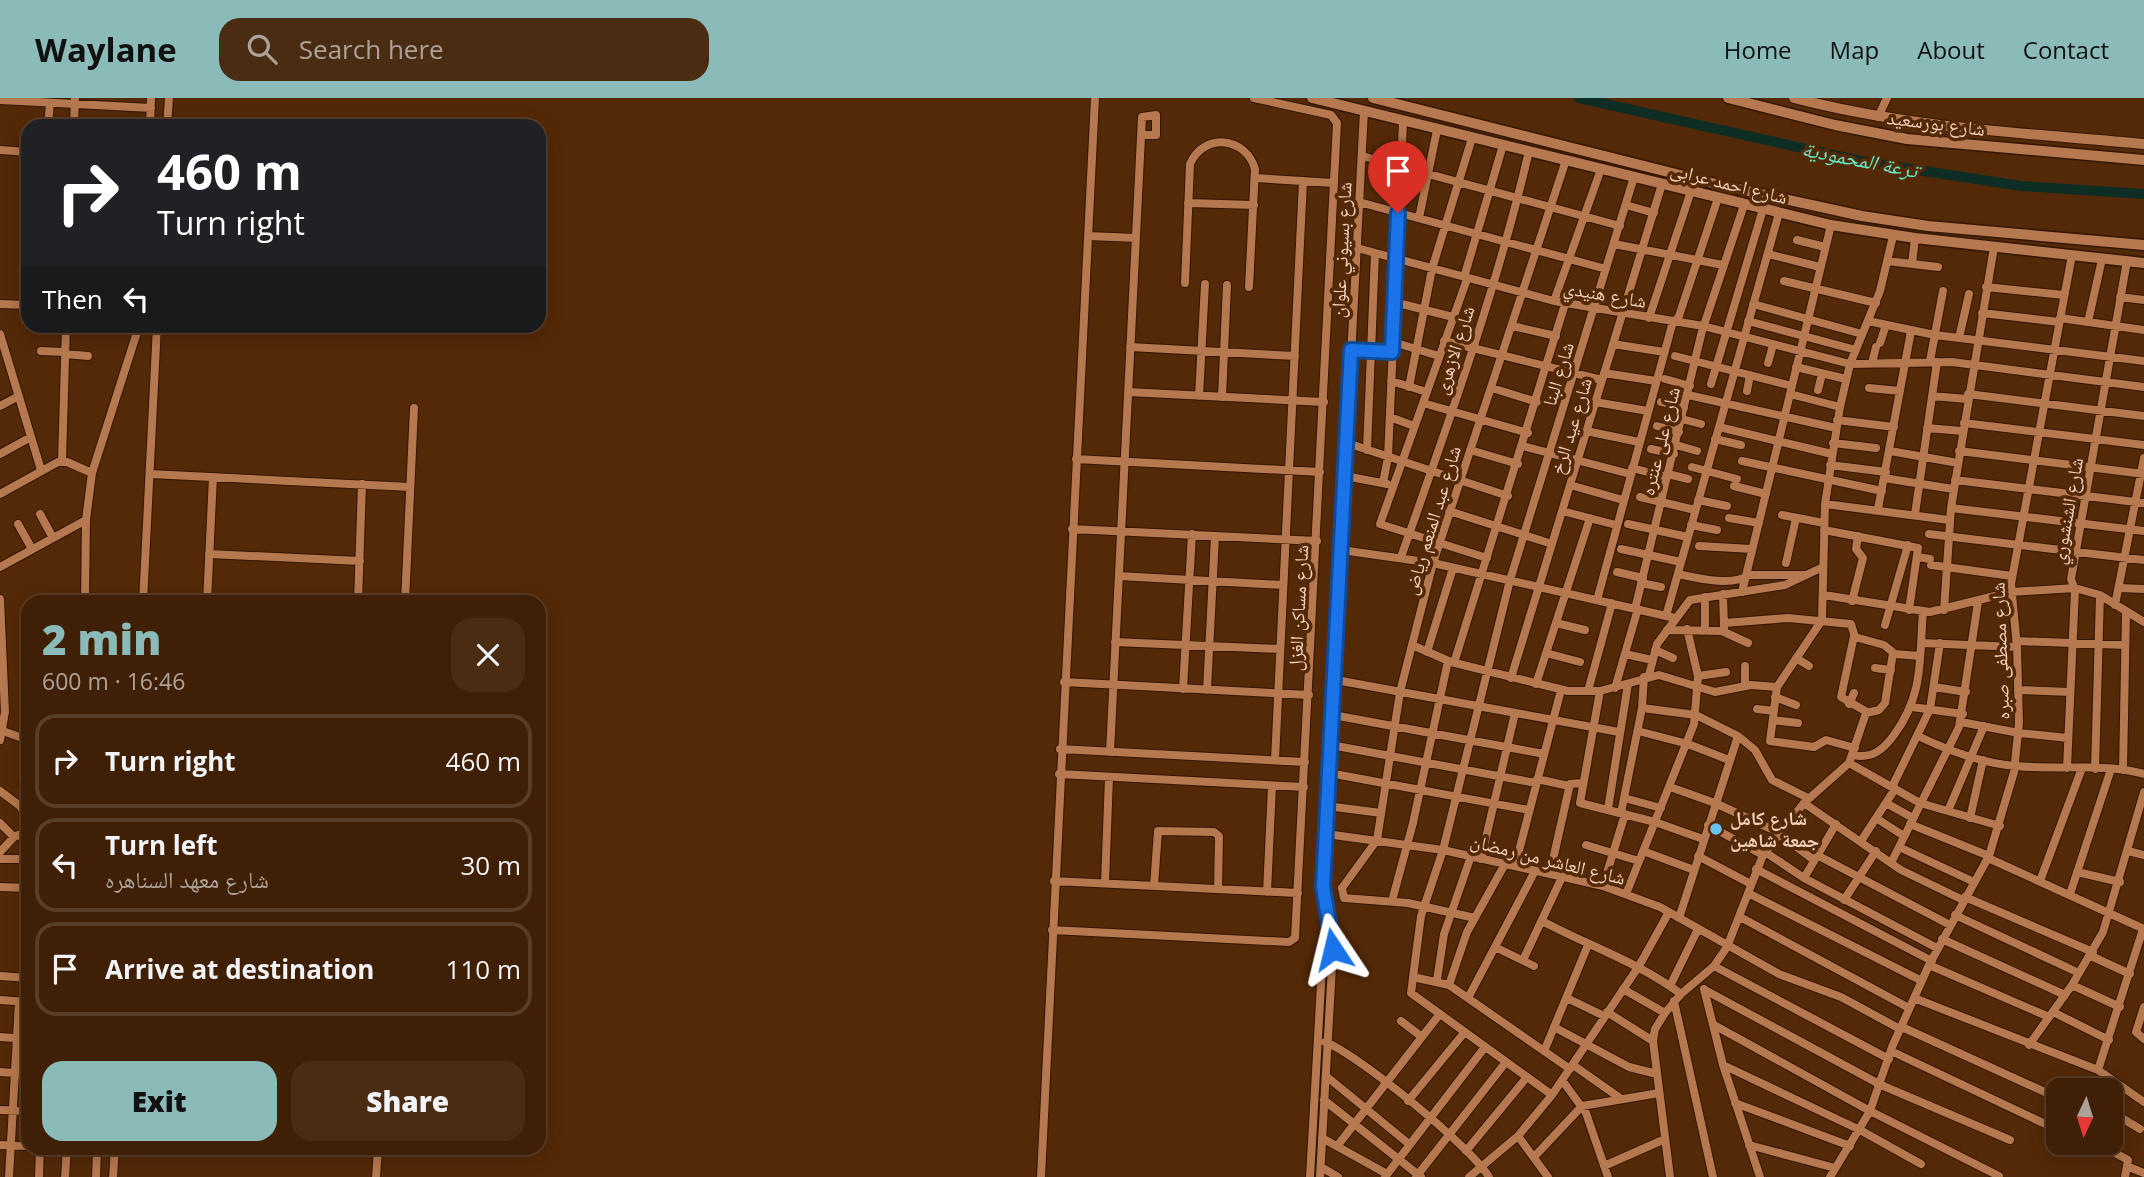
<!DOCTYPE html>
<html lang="en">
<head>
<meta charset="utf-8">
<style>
	:root { --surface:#3f1f05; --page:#4a2c13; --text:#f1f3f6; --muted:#ada29a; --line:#583d27; --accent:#8bbbb9 }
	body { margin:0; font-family:"Open Sans","Noto Naskh Arabic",sans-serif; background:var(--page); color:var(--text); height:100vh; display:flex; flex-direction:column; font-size:26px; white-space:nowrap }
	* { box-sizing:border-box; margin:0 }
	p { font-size:23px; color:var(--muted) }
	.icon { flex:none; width:38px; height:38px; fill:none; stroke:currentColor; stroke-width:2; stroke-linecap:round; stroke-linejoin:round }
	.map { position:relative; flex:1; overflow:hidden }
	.sheet { position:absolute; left:21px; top:497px; width:525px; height:560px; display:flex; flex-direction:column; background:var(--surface); border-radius:21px; box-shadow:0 4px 18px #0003,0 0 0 2px var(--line) }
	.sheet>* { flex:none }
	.hud { position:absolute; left:21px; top:21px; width:525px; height:214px; border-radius:21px; box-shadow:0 4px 18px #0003,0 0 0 2px var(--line); background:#202124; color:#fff; overflow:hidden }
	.needle { width:46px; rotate:184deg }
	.tools { position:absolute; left:2046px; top:980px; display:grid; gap:14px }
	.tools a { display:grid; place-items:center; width:77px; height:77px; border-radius:14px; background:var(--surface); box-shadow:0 4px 18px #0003,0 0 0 2px var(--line); font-size:35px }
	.pin { position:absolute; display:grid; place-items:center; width:60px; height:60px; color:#fff; margin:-72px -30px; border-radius:50% 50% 50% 0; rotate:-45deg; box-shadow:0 0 7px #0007 }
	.pin .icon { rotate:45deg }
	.me { position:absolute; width:77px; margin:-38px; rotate:350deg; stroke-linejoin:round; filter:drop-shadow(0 0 5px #0008) }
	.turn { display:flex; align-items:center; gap:24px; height:147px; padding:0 21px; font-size:32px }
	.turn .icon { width:91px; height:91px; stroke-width:2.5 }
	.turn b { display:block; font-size:49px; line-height:60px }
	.then { display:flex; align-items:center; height:66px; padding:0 21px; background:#0003; gap:14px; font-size:26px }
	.round { display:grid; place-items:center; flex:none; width:74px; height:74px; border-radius:21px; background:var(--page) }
	.head { display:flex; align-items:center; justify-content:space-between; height:119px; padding:0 21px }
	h1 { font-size:42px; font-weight:800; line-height:52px; color:var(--accent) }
	.action { display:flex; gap:14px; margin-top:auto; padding:14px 21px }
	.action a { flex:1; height:80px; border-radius:21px; background:var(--accent); color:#111; font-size:28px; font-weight:800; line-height:80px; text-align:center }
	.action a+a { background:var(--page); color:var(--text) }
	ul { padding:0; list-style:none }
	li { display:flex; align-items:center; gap:21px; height:94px; margin:0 14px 10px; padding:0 7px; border:4px solid var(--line); border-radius:21px }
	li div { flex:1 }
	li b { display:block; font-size:26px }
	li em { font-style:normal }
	header { display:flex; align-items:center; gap:42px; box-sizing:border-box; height:98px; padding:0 35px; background:var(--accent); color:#111 }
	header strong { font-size:33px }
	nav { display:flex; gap:38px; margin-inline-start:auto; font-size:24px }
	.search { width:490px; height:63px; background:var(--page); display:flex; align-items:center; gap:18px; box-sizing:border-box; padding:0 24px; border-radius:21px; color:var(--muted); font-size:26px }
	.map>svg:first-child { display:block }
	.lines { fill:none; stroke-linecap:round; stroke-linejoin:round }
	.canal { stroke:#0e2d25; stroke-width:10 }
	.minor-casing { stroke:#321500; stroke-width:10 }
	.tertiary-casing { stroke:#321500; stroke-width:12 }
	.secondary-casing { stroke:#321500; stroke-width:13 }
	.minor { stroke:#b6784e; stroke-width:8 }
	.tertiary { stroke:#b6784e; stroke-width:10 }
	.secondary { stroke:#b6784e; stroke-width:10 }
	.route-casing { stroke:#114b97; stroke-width:18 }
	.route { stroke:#1a73e8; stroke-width:12 }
	.poi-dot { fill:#6bc3f2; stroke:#542907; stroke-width:2.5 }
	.labels { text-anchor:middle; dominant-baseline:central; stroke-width:7; stroke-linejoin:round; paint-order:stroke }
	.street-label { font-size:19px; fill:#f3d0bb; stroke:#542907 }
	.poi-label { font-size:19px; font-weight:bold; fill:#f3d0bb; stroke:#542907; text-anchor:start }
	.water-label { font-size:21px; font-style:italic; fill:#63ecc9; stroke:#542907 }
</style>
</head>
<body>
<header>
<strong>Waylane</strong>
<div class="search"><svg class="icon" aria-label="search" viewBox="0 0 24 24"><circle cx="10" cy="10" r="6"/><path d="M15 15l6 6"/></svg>Search here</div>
<nav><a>Home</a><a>Map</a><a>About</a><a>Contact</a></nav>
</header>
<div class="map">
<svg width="2144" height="1079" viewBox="0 0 2144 1079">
	<rect width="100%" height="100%" fill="#542907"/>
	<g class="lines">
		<path class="canal" d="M1579,0L1860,63L2021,88L2144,96"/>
		<defs>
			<path id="minor" d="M0,2L151,10
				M1878,19L1887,0
				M48,28L50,5
				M74,28L75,0
				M150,28L151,0
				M167,28L169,0
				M0,52L28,54
				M1362,58L1620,128
				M1255,80L1334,85
				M1359,104L1606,171
				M1188,105L1254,107
				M1626,107L1654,115
				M1419,120L1437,32
				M1088,138L1136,140
				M1797,142L1825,149
				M1614,146L1723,167
				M1357,150L1554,203L1703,228L1850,266L1952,264L2144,289
				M1768,156L1820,169
				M1887,163L1938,169
				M1912,166L1915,140
				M1784,183L1876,205
				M1185,185L1190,66C1204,34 1246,39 1255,71L1249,189
				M1986,189L2064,197
				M2120,199L2144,202
				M1554,203L1601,71
				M1394,204L1453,219
				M0,206L28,207
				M1753,206L1862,236
				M27,207L28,196
				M1982,215L2059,224
				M1649,220L1691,93
				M2060,220L2144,232
				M1748,223L1856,252
				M1868,223L1935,237L2144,263
				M2088,224L2102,161
				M1512,228L1556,238
				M0,236L41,372
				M1959,240L1969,196
				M1444,243L1602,282
				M1393,244L1439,258
				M1880,245L1886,227
				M1613,246L1664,254
				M1130,249L1295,258
				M1351,252L1392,254
				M41,253L65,254
				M65,256L88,258
				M1675,258L1792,288
				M1930,263L1943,193
				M1768,265L1773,247
				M1872,265L1876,249
				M1796,269L1846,281
				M1604,275L1656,283
				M1665,281L1690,288
				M1391,283L1427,294
				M1711,286L1763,111
				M1409,289L1432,171L1472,40
				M1492,290L1537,304
				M1869,290L1900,293
				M1818,292L1822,276
				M1747,293L1750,277
				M1128,294L1324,304
				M1790,296L1840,309
				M1968,296L2144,318
				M1688,297L1836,330
				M1199,298L1205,186
				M1932,298L1967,301
				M1222,299L1227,187
				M1595,304L1648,313
				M1661,304L1684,310
				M1423,305L1528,335
				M0,308L19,298
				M1390,319L1414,328
				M1682,321L1701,326
				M1837,322L1894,329
				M1964,325L2144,347
				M1657,328L1679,334
				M1719,329L1832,356
				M1927,330L1962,333
				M1586,333L1639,344
				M1715,341L1741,347
				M1347,345L1508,398
				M1833,345L1876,350
				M1676,347L1697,353
				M1523,348L1630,376
				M1651,351L1674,356
				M1367,352L1375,155
				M1470,352L1518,366
				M1890,353L1958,365
				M1959,353L2144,376
				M0,356L31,339
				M1076,361L1320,374
				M62,363L66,228
				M1742,363L1882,393
				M1830,367L1886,374
				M1692,369L1737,381
				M1632,370L1667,379
				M150,376L410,389
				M1668,376L1688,381
				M1345,378L1387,386
				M1884,380L1953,391
				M1955,382L2144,405
				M1383,385L1388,359L1403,24
				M1570,387L1623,402
				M1734,388L1766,396
				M0,396L58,364H67L92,375
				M1640,399L1695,412
				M1698,402L1727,408
				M1825,406L1949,422
				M1951,410L2144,433
				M1878,411L1911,233
				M1449,413L1552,446
				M1562,413L1616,427
				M40,416L53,440
				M1915,416L1937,264
				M1782,417L1824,425
				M1729,420L1759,425
				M18,426L32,451
				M1628,426L1688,439
				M1691,427L1717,432
				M1072,431L1317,443
				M1824,432L1918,450L1909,512
				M1929,436L2144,462
				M1699,448L1752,451
				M1621,451L1681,464
				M1341,452L1433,465L1675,520
				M209,456L360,463
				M1401,459C1448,326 1497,191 1529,53
				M1918,459L1930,461
				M1487,460L1380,426L1466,184L1465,176L1503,47
				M1786,465L1796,420
				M1931,467L2012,478
				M0,469L86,422
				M1617,474L1643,480
				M1678,476C1697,480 1732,489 1749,477H1804
				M1119,478L1283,487
				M1641,485L1661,489
				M2119,490L2144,491
				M1742,494L1831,127
				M1723,496L1724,530
				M1824,497L1930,514L2011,494L2075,490L2100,497L2144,524
				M0,501L5,614L0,642
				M1597,502L1672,227L1679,218L1718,100
				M1852,503L1863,460L1856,451L1858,438
				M85,504L86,422L92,375L139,228
				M143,504L157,228
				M207,504L213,379
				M358,504L362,386
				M405,504L414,310
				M2115,507L2144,360
				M1944,512L1951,410L1994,149
				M1666,518L1779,115
				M1556,525L1585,532
				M1724,525L1788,520L1851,526L1855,539L1884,547L1895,556L1920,558
				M1885,527L1908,447
				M1705,531V499
				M1667,532L1722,533L1748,545
				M1854,538L1841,599L1867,614
				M2017,543L2125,547
				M1115,544L1280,551
				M1921,545L2017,549
				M1412,547L1451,564L1568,593H1600L1659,577L1715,594L1751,587L1777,589
				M1655,552L1673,560
				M1427,554L1453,470
				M1546,555L1580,564
				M1625,556L1652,562
				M1796,560L1809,568
				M1454,565L1565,206
				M1875,570L1891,572
				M1649,577L1657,546L1690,502L1785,487L1823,469
				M1698,578L1726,574
				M1511,580L1662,86
				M1336,582L1619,634
				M1064,584L1309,597
				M1536,586L1590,420
				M1745,588V568
				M1934,589L1966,594
				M1615,590L1637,514L1636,507L1702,233L1744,107
				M1183,591L1192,436
				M1207,592L1215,438
				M2018,592L2070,594
				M1588,593L1612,505
				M1600,593L1580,705L1655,724L1703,741
				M1775,599L1796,607
				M1849,606L1854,595
				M1912,609L1963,616
				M1642,610L1696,617L1738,638L1755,652L1772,682L1808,700
				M1757,611L1774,613
				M1333,617L1544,656
				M1773,622L1798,625
				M1961,624L2019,635L2068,640
				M0,632L28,642
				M1638,633L1688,646L1729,662
				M1918,638C1949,653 1981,665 2015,668C2057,672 2103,665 2144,676
				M1331,647L1536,685
				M1855,650L1826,642L1814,649L1770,643L1777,589L1822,522L1825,406L1840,309L1850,266L1880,193L1893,138
				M1060,651L1305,664
				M1110,654L1142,19L1156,17V37H1141
				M1853,657C1872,661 1883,652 1894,637C1924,596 1919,563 1923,513
				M1275,662L1303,83
				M1849,665L1920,705L2000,728
				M2067,670L2075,492L2071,481L2127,163
				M2095,671L2100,497
				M2123,672L2126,515
				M1329,675L1529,712
				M1059,676L1304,689
				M1537,681L1569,688
				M23,686L28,678
				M1670,689L1715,705L1780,735
				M0,693L20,708L28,720
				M1624,700L1661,710
				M1804,705L1901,772L1963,802
				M1886,705L1913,720
				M1327,708L1381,715
				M1608,711L1628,586
				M1948,713L1984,628
				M1621,715L1642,610L1644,579
				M1876,720L1904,738
				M1970,720L1983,662
				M0,725L14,739
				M1910,726L1989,758
				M1708,727L1763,757
				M1326,736L1443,752L1603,788L1660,809L1779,876L1841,899L1900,931
				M1779,736L1814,762
				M1861,743L1893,694L1894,685L1930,611L1940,545
				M1586,747L1639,763
				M1899,749L1974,784
				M1643,753L1694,772
				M2128,753L2144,757
				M0,754L14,739L28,733
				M1765,754L1804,780L1937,850
				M1817,757L1950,827
				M1698,758L1751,786
				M1988,760L2144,831
				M0,761H28
				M1481,761L1515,615
				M1891,765L1959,629L1978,504
				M1515,768L1561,592
				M1756,771L1932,863
				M2077,774L2120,784
				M1550,775L1570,686L1582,685
				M1804,780L1836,726
				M1054,783L1298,795
				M2040,783L2082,670
				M1105,785L1109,679
				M1154,788L1158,733L1214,734L1219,738L1218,791
				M1603,788L1625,716
				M0,789L28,790
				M1342,790L1377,742L1400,594L1433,465L1566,62
				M1342,790L1344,800L1408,805L1475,820
				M1267,794L1272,688
				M1748,795L1922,883
				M1626,796L1694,626L1698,578L1687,531
				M2070,796L2111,671
				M1965,799L2093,854
				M1844,802L1876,753
				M1392,803L1413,725L1448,563
				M1955,817L2079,875
				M1740,819L1909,910
				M1679,820L1738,638
				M1542,823C1589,848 1638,864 1681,896
				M1052,832L1289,844L1295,840L1337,25L1331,17L1254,0
				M1942,841L2065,897
				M1495,849L1534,868
				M2091,858L2130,876
				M1523,862L1563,777
				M1929,867L2049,919
				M1714,868L1889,961
				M0,878L28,880
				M1413,879L1449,887L1570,971
				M1437,882L1444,836L1471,758
				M1449,887L1467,834L1505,766
				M2072,887L2120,909
				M1670,888L1698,831
				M1623,891L1665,915
				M1704,891L1723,967L1760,1079
				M1705,892L1881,987L2010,1042
				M1468,900L1535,773
				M1567,900L1604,918
				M1914,900L2098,972L2144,1004
				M0,902L28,904
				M1674,903L1713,1079
				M2144,909L2136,934L2144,941
				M1607,914L1653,943
				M2053,914L2109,942
				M1401,923L1422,939
				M1714,927L1870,1013L1999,1078
				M1554,929L1629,969L1657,976
				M1902,929L2058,1000
				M0,939L28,941
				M1325,944C1358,956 1471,1049 1489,1079
				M2029,947L2072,887L2103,834L2144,694
				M1545,951L1588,847
				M1891,953L2058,1032
				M1573,967L1620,1000
				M1723,967L1860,1032L1921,1066
				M2098,972L2143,831
				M0,974L28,976
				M1326,978L1409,1046
				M1562,982L1586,1015L1608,1079
				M2097,992L2104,976
				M1552,997L1411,895L1421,818L1443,752L1510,482L1634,79
				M1324,1002L1421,1079
				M1408,1003L1464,935
				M1735,1005L1850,1048
				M0,1012L28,1013
				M2110,1013L2140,1031
				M1518,1038L1548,1079
				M1322,1040L1387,1076
				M2097,1045L2128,1062L2125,1079
				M0,1047L28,1048
				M1338,1047L1439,917
				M1749,1047L1835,1070
				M54,1050L97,1053
				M1466,1053L1527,979
				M1534,1059L1582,1008L1659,995
				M1604,1068L1665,1041
				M1321,1069L1338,1079
				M2129,1069L2144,1075
				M9,1079L19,904
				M39,1079L40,1050
				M65,1079L67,1050
				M96,1079L97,1050
				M113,1079L115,1050
				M376,1079L378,1050
				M1041,1079L1095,0
				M1310,1079L1323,851L1329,837
				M1320,1079L1333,851L1323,788L1364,13
				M1385,1079L1485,949
				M1416,1079L1506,964
				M1469,1079L1518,1038L1552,997L1639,868L1669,814
				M1670,1079L1653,943L1655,931L1665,915L1681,896L1714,868L1727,849L1763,757L1804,705L1849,665L1866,615L1879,612L1885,605L1893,555
				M1830,1079L1870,1013L1892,949L1929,867L1989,758L2014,674L2019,625L2017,549L2011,486L2072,157"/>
			<path id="tertiary" d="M1794,0C1908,30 2027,35 2144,46"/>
			<path id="secondary" d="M1312,0L1831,127L1915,140L2144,165
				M1373,0L1716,86L1862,118L1928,128L2144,147
				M1728,0L1835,27L1907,41L2144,62"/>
		</defs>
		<use href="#minor" class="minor-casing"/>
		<use href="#tertiary" class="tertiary-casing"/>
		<use href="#secondary" class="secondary-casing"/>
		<use href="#minor" class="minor"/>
		<use href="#tertiary" class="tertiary"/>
		<use href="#secondary" class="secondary"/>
	</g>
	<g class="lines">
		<defs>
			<path id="route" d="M1333,851L1323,788L1351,252L1392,254L1398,115"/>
		</defs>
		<use href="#route" class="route-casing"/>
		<use href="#route" class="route"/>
	</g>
	<circle class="poi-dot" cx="1716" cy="731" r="7"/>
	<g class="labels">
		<g class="street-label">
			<text transform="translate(1936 25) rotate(7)">شارع بورسعيد</text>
			<text transform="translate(1729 85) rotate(14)">شارع احمد عرابى</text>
			<text transform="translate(1341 152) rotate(-87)">شارع بسيوني علوان</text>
			<text transform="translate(1605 196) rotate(10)">شارع هنيدي</text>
			<text transform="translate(1454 252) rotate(-72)">شارع الازهرى</text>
			<text transform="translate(1558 276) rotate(-73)">شارع البنا</text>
			<text transform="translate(1571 328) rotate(-73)">شارع عيد الرخ</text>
			<text transform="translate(1660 343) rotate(-76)">شارع على عنتره</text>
			<text transform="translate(2067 413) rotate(-80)">شارع الشنشوري</text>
			<text transform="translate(1432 422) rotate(-73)">شارع عبد المنعم رياض</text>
			<text transform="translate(1298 510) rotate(-87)">شارع مساكن الغزل</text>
			<text transform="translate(2000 553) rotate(-92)">شارع مصطفى صبره</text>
			<text transform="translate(1548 761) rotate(14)">شارع العاشر من رمضان</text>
		</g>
		<g class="poi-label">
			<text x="1730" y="720">شارع كامل<tspan x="1730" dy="22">جمعة شاهين</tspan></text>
		</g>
		<g class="water-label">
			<text transform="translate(1860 61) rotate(11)">ترعة المحمودية</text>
		</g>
	</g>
</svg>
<div class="tools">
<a><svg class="needle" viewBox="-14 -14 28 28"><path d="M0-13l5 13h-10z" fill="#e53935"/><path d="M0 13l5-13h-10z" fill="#ada29a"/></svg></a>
</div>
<div class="pin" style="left:1398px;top:115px;background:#d93025"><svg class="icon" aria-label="arrive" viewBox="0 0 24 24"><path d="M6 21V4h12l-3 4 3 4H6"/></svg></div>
<svg class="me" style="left:1333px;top:851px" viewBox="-20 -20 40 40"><path d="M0-17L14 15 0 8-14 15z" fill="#1a73e8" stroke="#fff" stroke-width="4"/></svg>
<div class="hud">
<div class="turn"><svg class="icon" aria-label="right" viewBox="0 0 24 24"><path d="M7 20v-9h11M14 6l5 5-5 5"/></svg><div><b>460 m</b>Turn right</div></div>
<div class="then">Then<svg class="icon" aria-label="left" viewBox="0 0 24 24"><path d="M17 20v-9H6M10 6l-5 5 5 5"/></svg></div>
</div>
<section class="sheet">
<div class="head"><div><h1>2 min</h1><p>600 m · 16:46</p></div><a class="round"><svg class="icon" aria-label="close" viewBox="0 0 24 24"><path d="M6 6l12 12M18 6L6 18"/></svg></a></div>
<ul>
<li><svg class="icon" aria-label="right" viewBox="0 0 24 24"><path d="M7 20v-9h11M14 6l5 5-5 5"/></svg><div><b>Turn right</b></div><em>460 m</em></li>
<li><svg class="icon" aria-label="left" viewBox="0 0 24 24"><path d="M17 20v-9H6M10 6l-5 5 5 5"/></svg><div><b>Turn left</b><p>شارع معهد السناهره</p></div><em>30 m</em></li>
<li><svg class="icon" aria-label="arrive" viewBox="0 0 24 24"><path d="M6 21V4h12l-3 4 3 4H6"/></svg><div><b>Arrive at destination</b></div><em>110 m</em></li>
</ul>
<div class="action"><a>Exit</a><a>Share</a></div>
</section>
</div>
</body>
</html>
